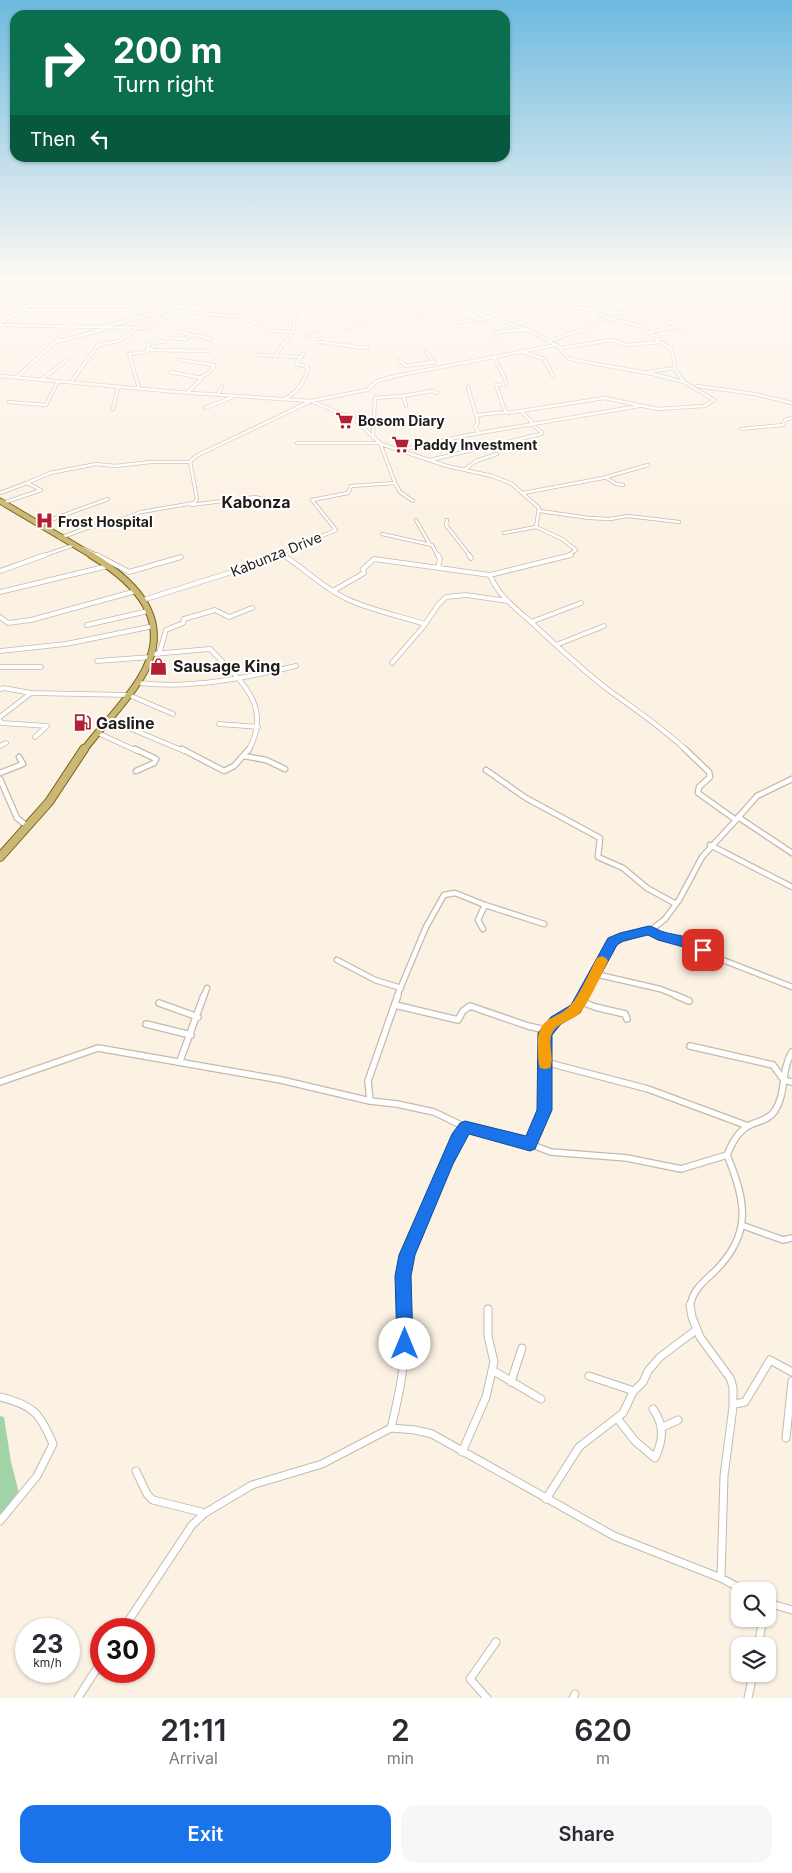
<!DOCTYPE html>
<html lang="en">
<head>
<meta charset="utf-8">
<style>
	:root { --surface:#fff; --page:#f7f7f7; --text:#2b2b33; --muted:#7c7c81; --accent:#1a73e8 }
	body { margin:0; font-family:Inter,sans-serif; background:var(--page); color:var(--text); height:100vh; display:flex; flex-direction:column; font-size:19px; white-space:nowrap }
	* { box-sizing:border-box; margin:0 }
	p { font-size:16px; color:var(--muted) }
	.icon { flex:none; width:28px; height:28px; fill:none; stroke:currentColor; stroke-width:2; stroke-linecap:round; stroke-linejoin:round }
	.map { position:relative; height:1698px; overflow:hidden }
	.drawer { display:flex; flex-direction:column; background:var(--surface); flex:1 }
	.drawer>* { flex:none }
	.top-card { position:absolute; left:10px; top:10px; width:500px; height:152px; border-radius:15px; box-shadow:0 1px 4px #0004; background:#0b6e4f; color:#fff; overflow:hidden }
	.fabs { position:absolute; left:731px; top:1582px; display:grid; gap:10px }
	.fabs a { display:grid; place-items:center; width:45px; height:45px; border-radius:10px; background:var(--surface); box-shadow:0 1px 4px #0004; font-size:25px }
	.speed { position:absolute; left:15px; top:1618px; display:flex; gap:10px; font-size:25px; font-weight:700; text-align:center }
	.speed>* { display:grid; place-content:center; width:65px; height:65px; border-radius:50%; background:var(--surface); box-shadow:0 1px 4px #0004; line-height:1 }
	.speed small { font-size:12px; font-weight:400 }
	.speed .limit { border:8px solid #d22; background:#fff; color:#111 }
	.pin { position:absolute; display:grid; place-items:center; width:42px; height:42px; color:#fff; margin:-21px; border-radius:10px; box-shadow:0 2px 8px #0006 }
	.me { position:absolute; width:55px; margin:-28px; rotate:0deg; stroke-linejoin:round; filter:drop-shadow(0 0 4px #0008) }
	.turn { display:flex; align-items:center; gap:18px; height:105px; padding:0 20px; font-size:22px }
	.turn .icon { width:65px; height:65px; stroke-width:2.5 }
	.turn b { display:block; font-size:35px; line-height:42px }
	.then { display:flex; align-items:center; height:48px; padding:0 20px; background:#0003; gap:10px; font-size:19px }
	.eta { display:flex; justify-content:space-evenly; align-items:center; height:85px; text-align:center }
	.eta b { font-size:30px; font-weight:600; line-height:35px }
	.action { display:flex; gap:10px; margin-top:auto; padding:10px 20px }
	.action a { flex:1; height:58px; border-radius:15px; background:var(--accent); color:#fff; font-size:20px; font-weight:600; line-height:58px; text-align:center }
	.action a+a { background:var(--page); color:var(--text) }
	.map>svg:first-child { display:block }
	.green { fill:#a1d4a7 }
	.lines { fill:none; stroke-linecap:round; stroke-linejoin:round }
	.minor-far4-casing { stroke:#c3baad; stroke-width:4 }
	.minor-far3-casing { stroke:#c3baad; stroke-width:5.5 }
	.minor-far2-casing { stroke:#c3baad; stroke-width:7 }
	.minor-far1-casing { stroke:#c3baad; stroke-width:8 }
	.minor-casing { stroke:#c3baad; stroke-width:9 }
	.tertiary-casing { stroke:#c3baad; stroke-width:4.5 }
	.primary-far2-casing { stroke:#796318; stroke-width:7 }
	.primary-far1-casing { stroke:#796318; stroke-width:8 }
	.primary-casing { stroke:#796318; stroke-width:10 }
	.minor-far4 { stroke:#fff; stroke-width:2.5 }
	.minor-far3 { stroke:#fff; stroke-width:4 }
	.minor-far2 { stroke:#fff; stroke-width:4.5 }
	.minor-far1 { stroke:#fff; stroke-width:5.5 }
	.minor { stroke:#fff; stroke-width:7 }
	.tertiary { stroke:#fff; stroke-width:3 }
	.primary-far2 { stroke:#cbb874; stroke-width:5 }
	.primary-far1 { stroke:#cbb874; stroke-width:6 }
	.primary { stroke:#cbb874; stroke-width:8 }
	.route { fill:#1a73e8; stroke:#114b97 }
	.slow { fill:#f59e0b }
	.labels { text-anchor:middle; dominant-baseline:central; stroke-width:4; stroke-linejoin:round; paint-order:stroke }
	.far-poi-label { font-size:14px; font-weight:bold; fill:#201d18; stroke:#fff; text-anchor:start }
	.far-street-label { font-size:14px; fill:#201d18; stroke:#fff }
	.far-quarter-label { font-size:16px; font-weight:bold; fill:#201d18; stroke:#fff }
	.poi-label { font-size:16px; font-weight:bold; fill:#201d18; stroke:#fff; text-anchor:start }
</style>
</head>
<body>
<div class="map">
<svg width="792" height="1698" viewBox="0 0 792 1698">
	<rect width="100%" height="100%" fill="#fcf2e4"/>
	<path class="green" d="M0,1416L4,1417L11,1462L19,1493L0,1514Z"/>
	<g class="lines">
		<defs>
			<path id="minor-far4" d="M345,280C371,293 400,289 428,294C447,297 463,308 481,314C507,324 532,329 555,345
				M222,282L225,280
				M786,284H792
				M60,288L157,298
				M390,289L409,280
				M332,294L345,280
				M0,303L34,302
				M561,306L625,314L655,300
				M21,310H131L143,305
				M164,310L241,317L273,331L293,332L296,313L307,289L308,281
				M410,319L459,304
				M458,322L489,318
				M517,324L583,296L600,298
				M0,325L147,328L173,312
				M675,326L683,329
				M347,330L369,317
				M179,332L211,339
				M648,333L676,326L667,321
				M496,335L498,332L528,329
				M307,336H319L317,332
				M171,338L185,339L190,336
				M57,341L61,326
				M549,341L587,328L601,319L607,318L645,327L648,333L659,337L656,342
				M318,342C335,343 351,347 368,348
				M561,348L612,340L626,345L661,342L671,349L675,364L674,368L684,382
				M151,349L155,343L165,341
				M149,350L209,351
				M426,352L434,363
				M523,352L544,359L553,376
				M259,355L298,357
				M275,356L292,332
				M180,360L214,365L210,372L201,377
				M399,360L406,366L433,362
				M170,372L202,378L188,392
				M648,372L674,368
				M0,376L177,392L311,401L354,419L381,444L447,466L492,476L512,484L539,508L536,527L562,539L576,550L567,556
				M17,377L55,342L105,329L102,327L196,303L208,296L247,299L284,283L311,280
				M41,380L68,359
				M71,382L98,345L119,341L137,329
				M697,386L755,394L792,403
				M468,387L478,422L475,427L479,433
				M139,388L129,354L147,352L149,343
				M217,395L222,387
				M402,396L432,391L437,393
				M286,398C298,392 305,380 308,367L296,364L303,354
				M9,402L46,405L58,381
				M205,408L233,397
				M113,409L118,387
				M476,415L507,412
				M741,429L783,425L785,420L792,418
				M373,435L375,398L401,396L404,398L406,406
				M401,450L468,435L639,406
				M430,460L541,434L542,432L531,424L532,422L521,411
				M464,470L476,461L497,454
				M605,477L616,484L623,485
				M395,483L400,492L413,501
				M0,493L27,483
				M523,493L603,478L648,465
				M3,503L41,490L27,483L50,473L96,464L115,466L151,462H190
				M191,505L255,497L263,499L273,508
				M540,511L589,518L610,519L628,516L679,522
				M416,520L429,543
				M447,520L446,525L470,556
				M37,523H42L108,499
				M504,533L536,527
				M382,534L432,545L438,556
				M60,538L87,528L118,521L141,512L194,503L197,499L190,462L196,456L311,401L367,390L377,381L395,376L551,346L557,345L569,359L653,374L684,382L714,400L704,406L658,409L604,398L508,413L505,411L496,385L506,384V381L494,357
				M83,548L99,556
				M281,554L285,556
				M42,556L74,545
				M274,556L336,530L312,500L348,493L351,486L395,483L380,443H297"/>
			<path id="minor-far3" d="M97,555L129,572L181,557
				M283,555C305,569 323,588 347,599C370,610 400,616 425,624
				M438,555L440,559L438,568
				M469,555L471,558
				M0,571L45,555
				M490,575C497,594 515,608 530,621C557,646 584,672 614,694C639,712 664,729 687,751
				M333,591L364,573L363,569L374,559L490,575L571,555
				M0,592L108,566
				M143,600L254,565L277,555
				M0,617L8,623L31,620L136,591
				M531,622L581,603
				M87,625L148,611
				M556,645L604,626
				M0,651L66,644L154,626
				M152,654L210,649C240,680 274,706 248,751
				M159,654L166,630L183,623L184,619L215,610L229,617L252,608
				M97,661L151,657
				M392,663L423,627L438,605L446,597L466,595L508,601
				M0,667H41
				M139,683C192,689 245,678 296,666
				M0,689L4,688L31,693L129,695L173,714
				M0,717L31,693
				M110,720L184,751
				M0,721L2,723L47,726L35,737
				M219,724L258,727
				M98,733L137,751
				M0,746L6,743"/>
			<path id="minor-far2" d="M135,749L156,759L154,763L136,771
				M182,749L224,771L234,766L249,749
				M244,756L266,760L285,769
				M486,770L526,798L600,838L598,857L623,868L647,888L676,904
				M0,773L23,764L19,757
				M0,779L17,818L27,826
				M738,817L792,853
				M736,820L757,796L792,779
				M710,845L792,887
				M485,905L544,924
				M649,930L658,935L691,944L715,957L792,987
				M337,960L375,980L401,988
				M595,974L660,989L678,996
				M204,996L207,988
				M397,996L426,927L444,895L455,893L485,905L478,920L483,929
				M583,996L613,942L651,930L665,919L679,900L702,857L736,820L698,793L699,787L710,777L709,772L685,749"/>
			<path id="minor-far1" d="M398,995L368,1081L370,1101L397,1104L434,1112L465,1127L530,1144L551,1152L627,1158L681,1169L727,1155
				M675,995L689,1001
				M580,1001L595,1007L625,1014L627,1019
				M159,1003L198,1017
				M395,1005L458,1020L463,1011L470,1006L528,1026L546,1030
				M146,1024L191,1035
				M690,1046L773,1065L783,1079
				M180,1061L204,995
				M545,1062L648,1089L748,1126
				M784,1080L792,1082
				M0,1082L98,1048L281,1080L370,1101
				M530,1144L545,1109L544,1039C549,1022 561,1022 572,1012C577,1007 580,1001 583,995
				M744,1226L783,1240L792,1238
				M404,1307C399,1263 415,1238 431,1200C442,1175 450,1150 465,1127
				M690,1307C692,1291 703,1282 714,1272C753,1234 746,1201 727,1155C732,1143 738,1131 750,1125C759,1121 768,1120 774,1112C787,1094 780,1072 792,1052"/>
			<path id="minor" d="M690,1305L692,1317L700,1337L730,1378L733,1387V1407L724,1476L721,1578
				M492,1370L541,1399
				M589,1376L634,1391
				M511,1382L522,1348
				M0,1397C33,1405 40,1413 53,1444L37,1476L0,1521
				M735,1404L745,1402L770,1360L792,1372
				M617,1418L635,1441L655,1458C663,1440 665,1426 653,1409
				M663,1427L678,1420
				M391,1428C401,1388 409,1347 404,1305
				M786,1438L792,1381
				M462,1452L486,1397L494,1362L488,1336V1309
				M136,1471L147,1494L153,1500L205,1513
				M546,1499L579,1447L623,1413L633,1392L643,1382L648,1371L660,1357L696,1330
				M768,1603L792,1610
				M123,1629L192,1525L205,1513L252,1485L322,1464L391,1428L415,1430L432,1434L614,1536L721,1578L745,1591
				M758,1646L763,1619
				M78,1698L101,1662
				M487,1698L470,1679L496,1642
				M573,1698L575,1694
				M748,1698L753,1674"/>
			<path id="tertiary" d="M0,323L74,280"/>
			<path id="primary-far2" d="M0,501L93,556"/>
			<path id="primary-far1" d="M83,751C101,727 124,705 140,679C175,623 139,584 91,555"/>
			<path id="primary" d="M0,857L49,802L84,749"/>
		</defs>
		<use href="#minor-far4" class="minor-far4-casing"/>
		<use href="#minor-far3" class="minor-far3-casing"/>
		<use href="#minor-far2" class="minor-far2-casing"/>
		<use href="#minor-far1" class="minor-far1-casing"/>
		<use href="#minor" class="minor-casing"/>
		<use href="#tertiary" class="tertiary-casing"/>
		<use href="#primary-far2" class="primary-far2-casing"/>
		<use href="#primary-far1" class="primary-far1-casing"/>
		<use href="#primary" class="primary-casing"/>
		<use href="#minor-far4" class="minor-far4"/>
		<use href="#minor-far3" class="minor-far3"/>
		<use href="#minor-far2" class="minor-far2"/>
		<use href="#minor-far1" class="minor-far1"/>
		<use href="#minor" class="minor"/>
		<use href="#tertiary" class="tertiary"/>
		<use href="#primary-far2" class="primary-far2"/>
		<use href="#primary-far1" class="primary-far1"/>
		<use href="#primary" class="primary"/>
	</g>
	<linearGradient id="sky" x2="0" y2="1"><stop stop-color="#6ebae0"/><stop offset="0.54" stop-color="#fef9f3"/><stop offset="1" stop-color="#fef9f3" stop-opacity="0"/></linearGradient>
	<rect width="792" height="518" fill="url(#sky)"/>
	<path class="route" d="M649,926C655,927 659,931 664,932C677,936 702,937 709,950L707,954L703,955L687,948L658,940L648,935L623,941L617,945L580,1013L561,1024L552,1035V1110L535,1149L530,1151L469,1134L453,1164L415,1255L411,1276L413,1344L411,1350L405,1352L399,1350L397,1344L395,1276L399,1255L452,1134L460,1123L465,1121L526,1136L537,1110L538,1033L551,1017L571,1005L608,938L620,933Z"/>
	<path class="slow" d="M602,956L606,958L608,961C602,973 588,1004 580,1013C572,1021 558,1022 552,1033C547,1044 555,1057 550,1068L545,1069L540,1068C538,1062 538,1055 538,1049C536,1015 554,1022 570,1006C579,997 591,969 597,958Z"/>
	<defs>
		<symbol id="supermarket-bare" viewBox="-9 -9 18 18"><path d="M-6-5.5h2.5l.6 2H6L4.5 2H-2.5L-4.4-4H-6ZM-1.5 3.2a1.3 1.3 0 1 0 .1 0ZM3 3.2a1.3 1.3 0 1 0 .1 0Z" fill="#b32033" stroke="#fff" stroke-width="2.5" paint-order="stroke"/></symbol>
		<symbol id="hospital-bare" viewBox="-9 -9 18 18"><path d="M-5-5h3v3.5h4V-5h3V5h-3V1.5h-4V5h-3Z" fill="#b32033" stroke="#fff" stroke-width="2.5" paint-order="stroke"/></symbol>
		<symbol id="shop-bare" viewBox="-9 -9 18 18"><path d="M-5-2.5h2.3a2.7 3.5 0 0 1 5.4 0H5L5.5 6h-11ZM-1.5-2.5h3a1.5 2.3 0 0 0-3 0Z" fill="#b32033" stroke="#fff" stroke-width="2.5" paint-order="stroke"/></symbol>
		<symbol id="fuel-bare" viewBox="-9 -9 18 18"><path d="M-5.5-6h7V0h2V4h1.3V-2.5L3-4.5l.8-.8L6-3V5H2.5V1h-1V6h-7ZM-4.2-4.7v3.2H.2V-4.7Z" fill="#b32033" stroke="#fff" stroke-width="2.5" paint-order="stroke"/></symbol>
	</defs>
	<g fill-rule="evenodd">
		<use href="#supermarket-bare" x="332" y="408" width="25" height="25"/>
		<use href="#supermarket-bare" x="388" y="432" width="25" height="25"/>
		<use href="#hospital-bare" x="32" y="508" width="25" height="25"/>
		<use href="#shop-bare" x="146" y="654" width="25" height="25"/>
		<use href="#fuel-bare" x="70" y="710" width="25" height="25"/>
	</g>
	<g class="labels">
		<g class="far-poi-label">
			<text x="358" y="420">Bosom Diary</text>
			<text x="414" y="444">Paddy Investment</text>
			<text x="58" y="521">Frost Hospital</text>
		</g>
		<g class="far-street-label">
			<text transform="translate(276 554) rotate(-22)">Kabunza Drive</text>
		</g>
		<g class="far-quarter-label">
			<text x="256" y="502">Kabonza</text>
		</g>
		<g class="poi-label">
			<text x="173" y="666">Sausage King</text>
			<text x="96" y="723">Gasline</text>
		</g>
	</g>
</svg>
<div class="fabs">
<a><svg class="icon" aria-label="search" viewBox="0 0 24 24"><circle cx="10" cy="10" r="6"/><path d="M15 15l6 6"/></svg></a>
<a><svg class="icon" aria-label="layers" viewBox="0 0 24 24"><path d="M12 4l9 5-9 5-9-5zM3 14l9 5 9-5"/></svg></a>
</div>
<div class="speed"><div>23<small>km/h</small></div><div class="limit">30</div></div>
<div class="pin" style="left:703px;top:950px;background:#d93025"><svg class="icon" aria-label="arrive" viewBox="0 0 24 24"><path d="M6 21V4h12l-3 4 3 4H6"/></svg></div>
<svg class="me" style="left:405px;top:1344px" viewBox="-20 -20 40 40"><circle r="19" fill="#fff"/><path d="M0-13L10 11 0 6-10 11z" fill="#1a73e8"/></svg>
<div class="top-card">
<div class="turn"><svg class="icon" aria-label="right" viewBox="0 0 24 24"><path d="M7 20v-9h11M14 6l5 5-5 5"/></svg><div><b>200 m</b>Turn right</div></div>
<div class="then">Then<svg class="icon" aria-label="left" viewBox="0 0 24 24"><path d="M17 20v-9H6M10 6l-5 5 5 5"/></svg></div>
</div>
</div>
<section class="drawer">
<div class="eta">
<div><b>21:11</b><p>Arrival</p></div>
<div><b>2</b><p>min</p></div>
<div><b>620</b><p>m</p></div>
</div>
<div class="action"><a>Exit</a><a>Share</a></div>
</section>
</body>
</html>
